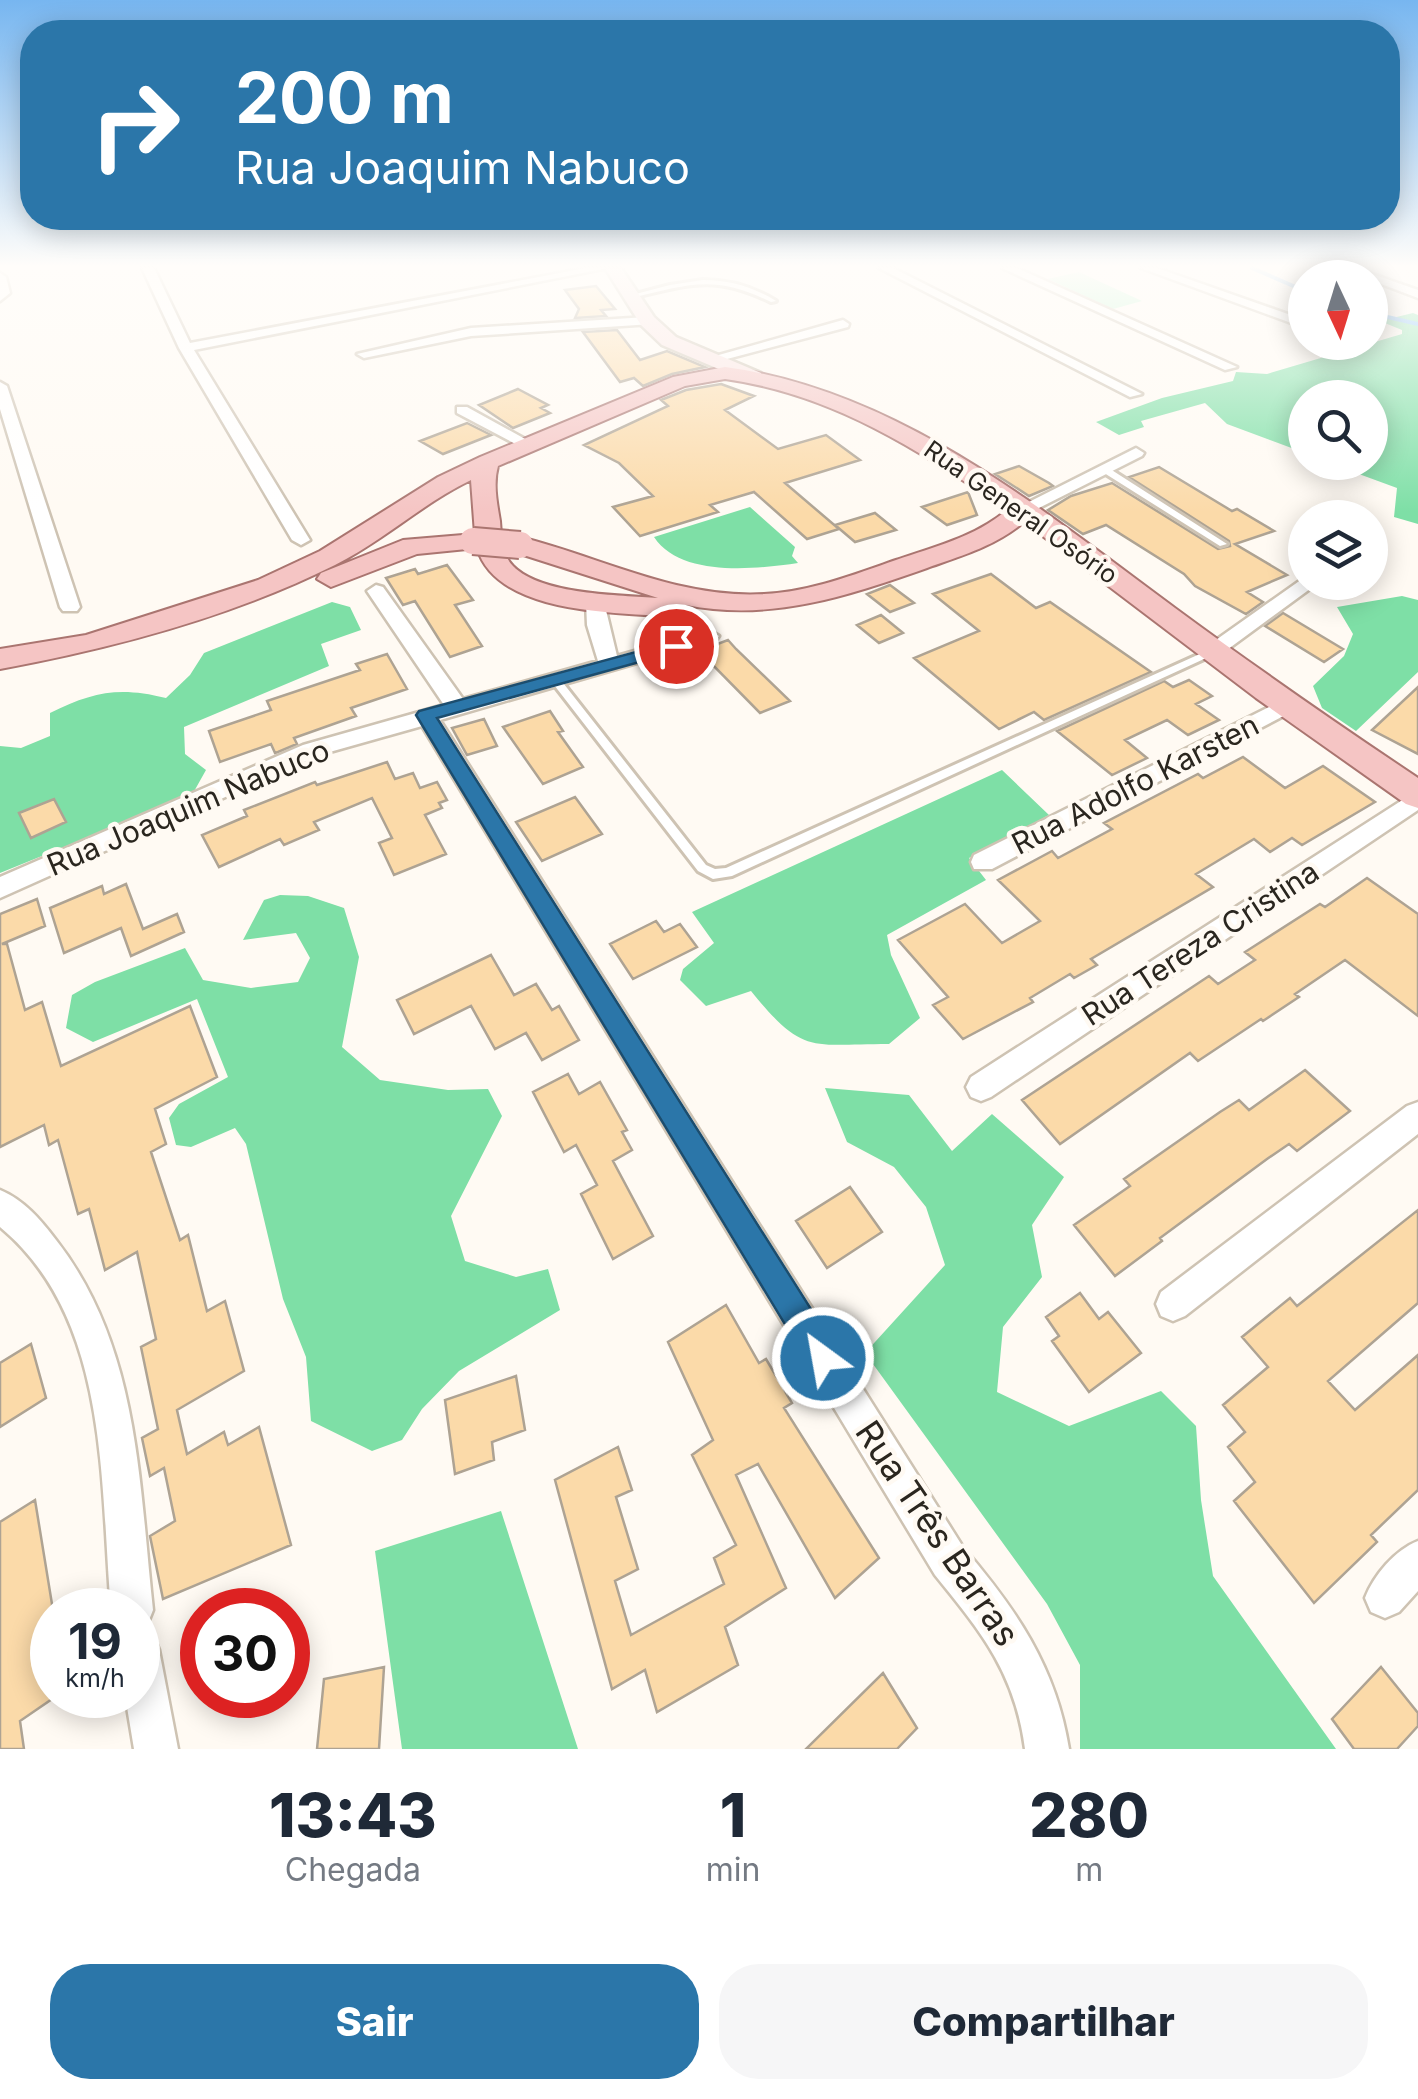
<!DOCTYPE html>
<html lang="pt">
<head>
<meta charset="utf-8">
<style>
	:root { --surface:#fff; --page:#f6f6f7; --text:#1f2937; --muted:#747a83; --accent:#2b76a9 }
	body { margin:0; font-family:Inter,sans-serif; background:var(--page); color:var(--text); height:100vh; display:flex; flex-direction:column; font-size:38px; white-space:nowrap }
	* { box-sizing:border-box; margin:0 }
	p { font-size:32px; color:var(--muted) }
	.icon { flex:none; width:55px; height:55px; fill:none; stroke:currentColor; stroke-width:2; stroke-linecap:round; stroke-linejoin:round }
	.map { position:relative; height:1749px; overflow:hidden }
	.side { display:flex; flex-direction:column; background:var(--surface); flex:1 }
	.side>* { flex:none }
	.guide { position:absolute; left:20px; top:20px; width:1380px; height:210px; border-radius:40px; box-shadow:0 5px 25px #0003; background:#2b76a9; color:#fff; overflow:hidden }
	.needle { width:65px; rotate:176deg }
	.fabs { position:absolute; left:1288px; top:260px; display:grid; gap:20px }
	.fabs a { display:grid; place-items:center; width:100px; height:100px; border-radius:50%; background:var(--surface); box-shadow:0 5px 25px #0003; font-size:50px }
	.speed { position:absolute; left:30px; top:1588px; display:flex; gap:20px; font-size:50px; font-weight:700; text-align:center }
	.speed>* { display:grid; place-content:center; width:130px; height:130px; border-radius:50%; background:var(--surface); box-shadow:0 5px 25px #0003; line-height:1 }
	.speed small { font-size:25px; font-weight:400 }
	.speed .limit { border:15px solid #d22; background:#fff; color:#111 }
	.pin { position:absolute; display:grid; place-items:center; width:85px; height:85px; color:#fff; margin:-42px; border:5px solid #fff; border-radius:50%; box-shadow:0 2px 10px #0007 }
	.me { position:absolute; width:110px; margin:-55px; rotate:328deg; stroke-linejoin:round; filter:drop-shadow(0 0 8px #0008) }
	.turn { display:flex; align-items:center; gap:35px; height:210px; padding:0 50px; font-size:45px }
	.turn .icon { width:130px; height:130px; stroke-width:2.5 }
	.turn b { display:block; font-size:70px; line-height:85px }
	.eta { display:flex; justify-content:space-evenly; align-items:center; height:170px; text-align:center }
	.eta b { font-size:60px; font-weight:800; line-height:70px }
	.action { display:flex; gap:20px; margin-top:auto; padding:20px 50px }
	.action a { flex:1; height:115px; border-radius:40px; background:var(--accent); color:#fff; font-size:40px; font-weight:800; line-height:115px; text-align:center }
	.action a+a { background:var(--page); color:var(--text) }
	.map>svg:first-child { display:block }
	.green { fill:#b9f6cf }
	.forest { fill:#7edfa6 }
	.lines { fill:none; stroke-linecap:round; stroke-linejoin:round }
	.stream { stroke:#6eb8fc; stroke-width:4 }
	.building { fill:#fbdaa9; stroke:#aea393; stroke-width:2.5 }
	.service-casing { stroke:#cec3b3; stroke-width:6 }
	.minor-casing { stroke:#cec3b3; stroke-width:5 }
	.secondary-casing { stroke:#cec3b3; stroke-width:5 }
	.primary-casing { stroke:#aa7570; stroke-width:4 }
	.service { fill:#fff; fill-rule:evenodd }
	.minor { fill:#fff; fill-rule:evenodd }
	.secondary { fill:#fae2e1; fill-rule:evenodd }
	.primary { fill:#f5c5c4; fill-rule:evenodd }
	.primary-bridge-casing { stroke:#aa7570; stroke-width:30; stroke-linecap:butt }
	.primary-bridge { stroke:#f5c5c4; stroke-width:26 }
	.route { fill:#2b76a9; stroke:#1c4d6e; stroke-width:2.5 }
	.labels { text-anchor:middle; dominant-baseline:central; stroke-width:9; stroke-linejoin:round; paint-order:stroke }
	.far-street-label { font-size:25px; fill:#2a261f; stroke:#fffaf3 }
	.street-label { font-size:30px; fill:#2a261f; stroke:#fffaf3 }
	.near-street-label { font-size:35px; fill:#2a261f; stroke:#fffaf3 }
</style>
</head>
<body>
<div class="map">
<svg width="1418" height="1749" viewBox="0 0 1418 1749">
	<rect width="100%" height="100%" fill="#fffaf3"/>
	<path class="green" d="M1079,272L1142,301L1113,309L1048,279Z"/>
	<path class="forest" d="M1413,313L1418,315V524L1394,517L1397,488L1329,463L1370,462V398H1305V453L1227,424L1205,403L1141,421L1144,427L1119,435L1096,422L1162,398L1233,381L1236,372L1267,374L1402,334V330L1380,321Z
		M750,507L795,547L792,556L798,563C757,569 681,578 654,537Z
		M1402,596L1418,600V672L1356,731L1322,708L1313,686L1344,656L1353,634L1337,607Z
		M332,602L350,607L361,630L321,644L329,666L184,727L185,754L206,770L192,795L0,873V746L21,748L50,736V713C92,692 119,686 166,698L190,675L204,653Z
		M1002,770L1049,815L969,858L986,880L887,935L891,955L920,1018L889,1044C810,1044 804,1056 751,991L706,1006L680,980L683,969L714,943L692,912Z
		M280,895L308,896L344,908L359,957L342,1047L380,1080L448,1090L488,1089L502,1116L451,1216L465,1261L516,1277L548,1269L560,1310L459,1371L422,1409L402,1440L372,1451L311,1421L306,1357L283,1299L246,1144L235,1128L191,1147L176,1145L169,1118L179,1104L228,1077L197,999L93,1042L66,1028L72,995L95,982L185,948L203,980L251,988L298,982L310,958L296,933L243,940L264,900Z
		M825,1088L909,1095L952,1151L992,1114L1064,1177L1032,1225L1042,1277L1003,1327L997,1392L1069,1426L1161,1391L1196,1426L1201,1500L1213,1576L1336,1749H1080V1665L1047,1604L865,1353L945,1265L926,1207L894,1167L847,1142Z
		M501,1511L578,1749H402L375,1551Z"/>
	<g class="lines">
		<path class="stream" d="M1252,268L1305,291
			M1370,313L1418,324"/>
	</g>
	<path class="building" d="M596,286L615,309L601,310L606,316L575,318L579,309L565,290Z
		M617,330L640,360L667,351L705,367L672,374L643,386L634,378L620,382L583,332Z
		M721,384L754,396L725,410L778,449L826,435L860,460L785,483L839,529L807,539L754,492L710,505L718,512L640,536L613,507L653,496L619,463L584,445L668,406L661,400L686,390Z
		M518,389L548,405L541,408L550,413L513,428L479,405Z
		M467,423L491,435L443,454L420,441Z
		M1019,466L1049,483L1053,486L1029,496L995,474Z
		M1159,467L1232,511L1237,509L1274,531L1235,544L1287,575L1247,592L1263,602L1246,614L1195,586L1184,574L1106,525L1083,534L1048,510L1071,496L1112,483L1218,549L1230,546L1229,541L1129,477Z
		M968,492L977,515L947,525L922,507Z
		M875,513L896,530L855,542L835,525Z
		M447,565L473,600L455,605L482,646L450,657L415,601L403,605L386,578L415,569L418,574Z
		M991,574L1036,608L1050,602L1151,672L1044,720L1034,712L999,729L914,658L979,631L933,594Z
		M890,585L914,603L890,612L867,594Z
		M1283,613L1343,649L1324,662L1265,626Z
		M881,615L903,633L879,643L857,625Z
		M728,640L736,649L790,701L760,713L699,651Z
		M387,654L407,689L351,708L356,716L294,738L297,744L278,752L275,753L271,744L220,762L209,731L271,710L267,701L360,670L356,664Z
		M1189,680L1212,696L1196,704L1219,720L1188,735L1167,720L1125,740L1147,758L1112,775L1057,731L1164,681L1173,687Z
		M1418,687V754L1372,730Z
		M550,711L563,731L558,732L583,767L543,784L503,727Z
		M484,719L497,746L467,755L452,728Z
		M1243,757L1285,788L1323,766L1375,802L1302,845L1292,838L1270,852L1254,839L1196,874L1213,887L1091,959L1097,965L1074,978L1070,974L1030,998L1033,1002L963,1039L933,1005L948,997L898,940L965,904L1002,943L1040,921L998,880L1052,851L1058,858L1112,829L1104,823L1198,774L1203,778Z
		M387,762L395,779L413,773L420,788L437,782L447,800L439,803L442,808L425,815L446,854L394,875L379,843L392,838L372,798L314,822L319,830L284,845L280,839L219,867L202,835L247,816L244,810L315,782L317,785Z
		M575,797L602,834L542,861L516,822Z
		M54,799L66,822L31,838L19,813Z
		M1367,878L1418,914V1016L1345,960L1295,994L1299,997L1263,1021L1261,1019L1198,1061L1190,1053L1060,1144L1022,1100L1209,976L1218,984L1255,960L1245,952L1320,904L1325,907Z
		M126,884L143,929L177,914L184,932L131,956L121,928L64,953L50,908L102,886L104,894Z
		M37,899L45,926L2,944H7L25,1010L42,1002L61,1066L190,1006L217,1077L155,1109L166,1144L151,1152L180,1240L188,1235L207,1311L225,1301L244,1371L177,1410L187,1454L224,1432L228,1445L259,1427L291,1545L163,1599L150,1536L175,1521L164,1468L150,1476L142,1438L158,1429L141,1347L156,1339L137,1252L105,1270L89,1209L78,1214L58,1140L49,1145L44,1125L0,1147V914Z
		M656,921L664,932L680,924L697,947L633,979L610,944Z
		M491,955L514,995L536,984L552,1010L559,1006L579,1040L542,1060L526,1033L495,1049L471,1006L414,1034L397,1000Z
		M1305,1070L1350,1111L1297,1151L1289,1144L1267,1159L1160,1238L1162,1241L1115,1276L1074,1225L1130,1186L1124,1179L1220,1112L1239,1100L1249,1110Z
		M568,1074L579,1094L600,1082L627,1130L622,1132L632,1150L613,1161L653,1236L613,1259L581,1194L597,1185L576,1145L564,1152L533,1092Z
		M850,1187L882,1232L827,1268L796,1221Z
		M1418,1210V1303L1328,1381L1355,1410L1418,1355V1490L1371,1535L1377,1542L1314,1603L1234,1501L1255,1482L1228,1447L1245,1432L1223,1405L1268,1367L1242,1337L1290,1298L1297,1306Z
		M1080,1293L1099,1319L1108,1312L1141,1353L1089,1392L1052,1341L1059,1336L1046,1317Z
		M726,1305L759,1363L766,1359L792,1403L784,1408L879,1558L835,1598L758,1464L736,1475L786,1588L725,1627L738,1665L657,1712L645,1670L612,1689L555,1480L618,1447L632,1490L616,1497L638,1569L615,1581L631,1635L724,1584L714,1558L736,1545L692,1455L713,1440L668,1342Z
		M31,1344L46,1398L0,1427V1363Z
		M516,1376L525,1430L492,1442L494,1460L455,1474L445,1400Z
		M35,1500L52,1604V1699L20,1721L24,1749H0V1522Z
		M384,1667L379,1749H317L324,1679Z
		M1381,1667L1418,1713V1726L1397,1749H1354L1332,1719Z
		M883,1673L917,1728L897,1749H806Z"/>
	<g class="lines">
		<defs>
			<path id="service" d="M703,280C730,280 753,287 776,301L771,302C714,274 690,284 631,298L628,296L670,285Z
				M1101,467H1107L1227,544L1220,546L1101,471Z
				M1213,648L1218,651L1217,653L732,876L713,879L698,871L551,681L556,678L560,679L706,865L715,869L726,868Z"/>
			<path id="minor" d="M142,268H154L190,343L586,268H608L194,350L310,540L301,545L292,540L179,348Z
				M879,268H893L1142,394L1130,397Z
				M1002,268H1017L1237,367L1225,370Z
				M1141,268H1157L1305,320V328Z
				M1339,268H1355L1418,290V298Z
				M0,273L6,277L10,293L0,301Z
				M647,317L652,318V324L471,336L364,358L357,354L471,328Z
				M843,320L849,324L848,327L708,364L701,360Z
				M0,382L7,386L80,607L77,611H63L60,607L0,409Z
				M457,407H467L536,445L523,448L457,413Z
				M1136,448L1144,453L1142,456L1029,513L1015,509Z
				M1305,577V582H1316L1314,586L1220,655H1206V647Z
				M376,585L383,587L463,699L598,661L587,625L586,602L595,596L604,602L617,656L709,630L719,636L716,640L440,720L963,1547C1016,1609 1056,1667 1069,1749H1025C1015,1673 982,1633 935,1575L422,726L319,755L0,898V877L303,745L444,705L367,591Z
				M1287,698L1298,705L1295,710L992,869H974L971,862L974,855Z
				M1418,790V810L991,1097L981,1101L971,1097L966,1087L971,1077Z
				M1418,1102V1134L1185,1316L1173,1321L1161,1316L1156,1304L1161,1292L1407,1106Z
				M0,1190C24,1200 41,1220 56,1240C139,1346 139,1482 153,1610L147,1625L138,1628V1610H111C100,1482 110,1318 0,1227Z
				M1418,1541V1591L1399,1612L1385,1618L1371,1612L1365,1598C1374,1575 1395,1550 1418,1541Z
				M138,1629L153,1635L159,1650L178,1749H134L125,1695H138Z"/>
			<path id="secondary" d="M605,268H621L654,317L676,337L761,373V381H747L662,345L641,325Z"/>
			<path id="primary" d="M725,367C899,391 1038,507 1175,608C1255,667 1336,723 1418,778V808L1406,804L1256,698L1024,522C996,546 961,556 927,568C847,596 771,622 686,605L684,614L674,617C616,612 497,615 477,548L417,554L331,587L317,579L321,573L403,540L475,534L471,480C423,503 383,541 335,565C231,617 114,648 0,669V649L86,635L258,580L320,551L438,477L480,457L673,377ZM725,379C833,394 919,450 1007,510C975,537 934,547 896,560C853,575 809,592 764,594C678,599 601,557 520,537L511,539L507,545L511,551L658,598C620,595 541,595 513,566C502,555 501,536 500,521C497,503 493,484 498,466L685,386Z"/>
		</defs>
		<use href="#service" class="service-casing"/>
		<use href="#minor" class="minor-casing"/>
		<use href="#secondary" class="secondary-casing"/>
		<use href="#primary" class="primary-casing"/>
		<use href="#service" class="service"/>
		<use href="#minor" class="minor"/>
		<use href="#secondary" class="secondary"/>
		<use href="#primary" class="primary"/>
		<defs>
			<path id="primary-bridge" d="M473,541L520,545"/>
		</defs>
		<use href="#primary-bridge" class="primary-bridge-casing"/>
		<use href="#primary-bridge" class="primary-bridge"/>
	</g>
	<linearGradient id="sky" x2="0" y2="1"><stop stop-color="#77b6f0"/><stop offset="0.52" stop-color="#fffdfa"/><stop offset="1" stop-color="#fffdfa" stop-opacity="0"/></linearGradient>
	<rect width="1418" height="512" fill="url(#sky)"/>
	<path class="route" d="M676,641L685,646L683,650L437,718L835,1347L839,1358L835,1369L823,1374L812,1369L416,715L419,711Z"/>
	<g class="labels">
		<g class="far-street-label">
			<text transform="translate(1021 512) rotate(35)">Rua General Osório</text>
		</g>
		<g class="street-label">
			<text transform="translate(1135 784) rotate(-27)">Rua Adolfo Karsten</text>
			<text transform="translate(188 807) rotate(-23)">Rua Joaquim Nabuco</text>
			<text transform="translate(1200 943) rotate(-33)">Rua Tereza Cristina</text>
		</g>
		<g class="near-street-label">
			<text transform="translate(938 1533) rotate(56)">Rua Três Barras</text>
		</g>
	</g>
</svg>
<div class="fabs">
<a><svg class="needle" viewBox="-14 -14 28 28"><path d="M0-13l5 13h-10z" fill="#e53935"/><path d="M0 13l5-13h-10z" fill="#747a83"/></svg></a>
<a><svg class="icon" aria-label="search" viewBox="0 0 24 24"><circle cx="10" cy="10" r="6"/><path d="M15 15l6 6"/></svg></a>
<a><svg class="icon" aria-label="layers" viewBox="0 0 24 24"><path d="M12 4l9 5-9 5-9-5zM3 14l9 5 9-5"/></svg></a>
</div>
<div class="speed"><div>19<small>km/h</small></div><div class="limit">30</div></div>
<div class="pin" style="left:676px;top:646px;background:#d93025"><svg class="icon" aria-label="arrive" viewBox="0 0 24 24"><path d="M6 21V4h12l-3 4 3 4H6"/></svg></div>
<svg class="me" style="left:823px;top:1358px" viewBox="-20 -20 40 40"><circle r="17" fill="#2b76a9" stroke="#fff" stroke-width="3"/><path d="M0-11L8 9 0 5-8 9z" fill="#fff"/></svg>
<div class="guide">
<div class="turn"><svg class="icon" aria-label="right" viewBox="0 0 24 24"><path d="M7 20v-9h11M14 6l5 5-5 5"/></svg><div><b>200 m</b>Rua Joaquim Nabuco</div></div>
</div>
</div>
<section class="side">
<div class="eta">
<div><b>13:43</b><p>Chegada</p></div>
<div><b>1</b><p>min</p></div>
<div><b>280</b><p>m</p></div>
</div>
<div class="action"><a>Sair</a><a>Compartilhar</a></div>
</section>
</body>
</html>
